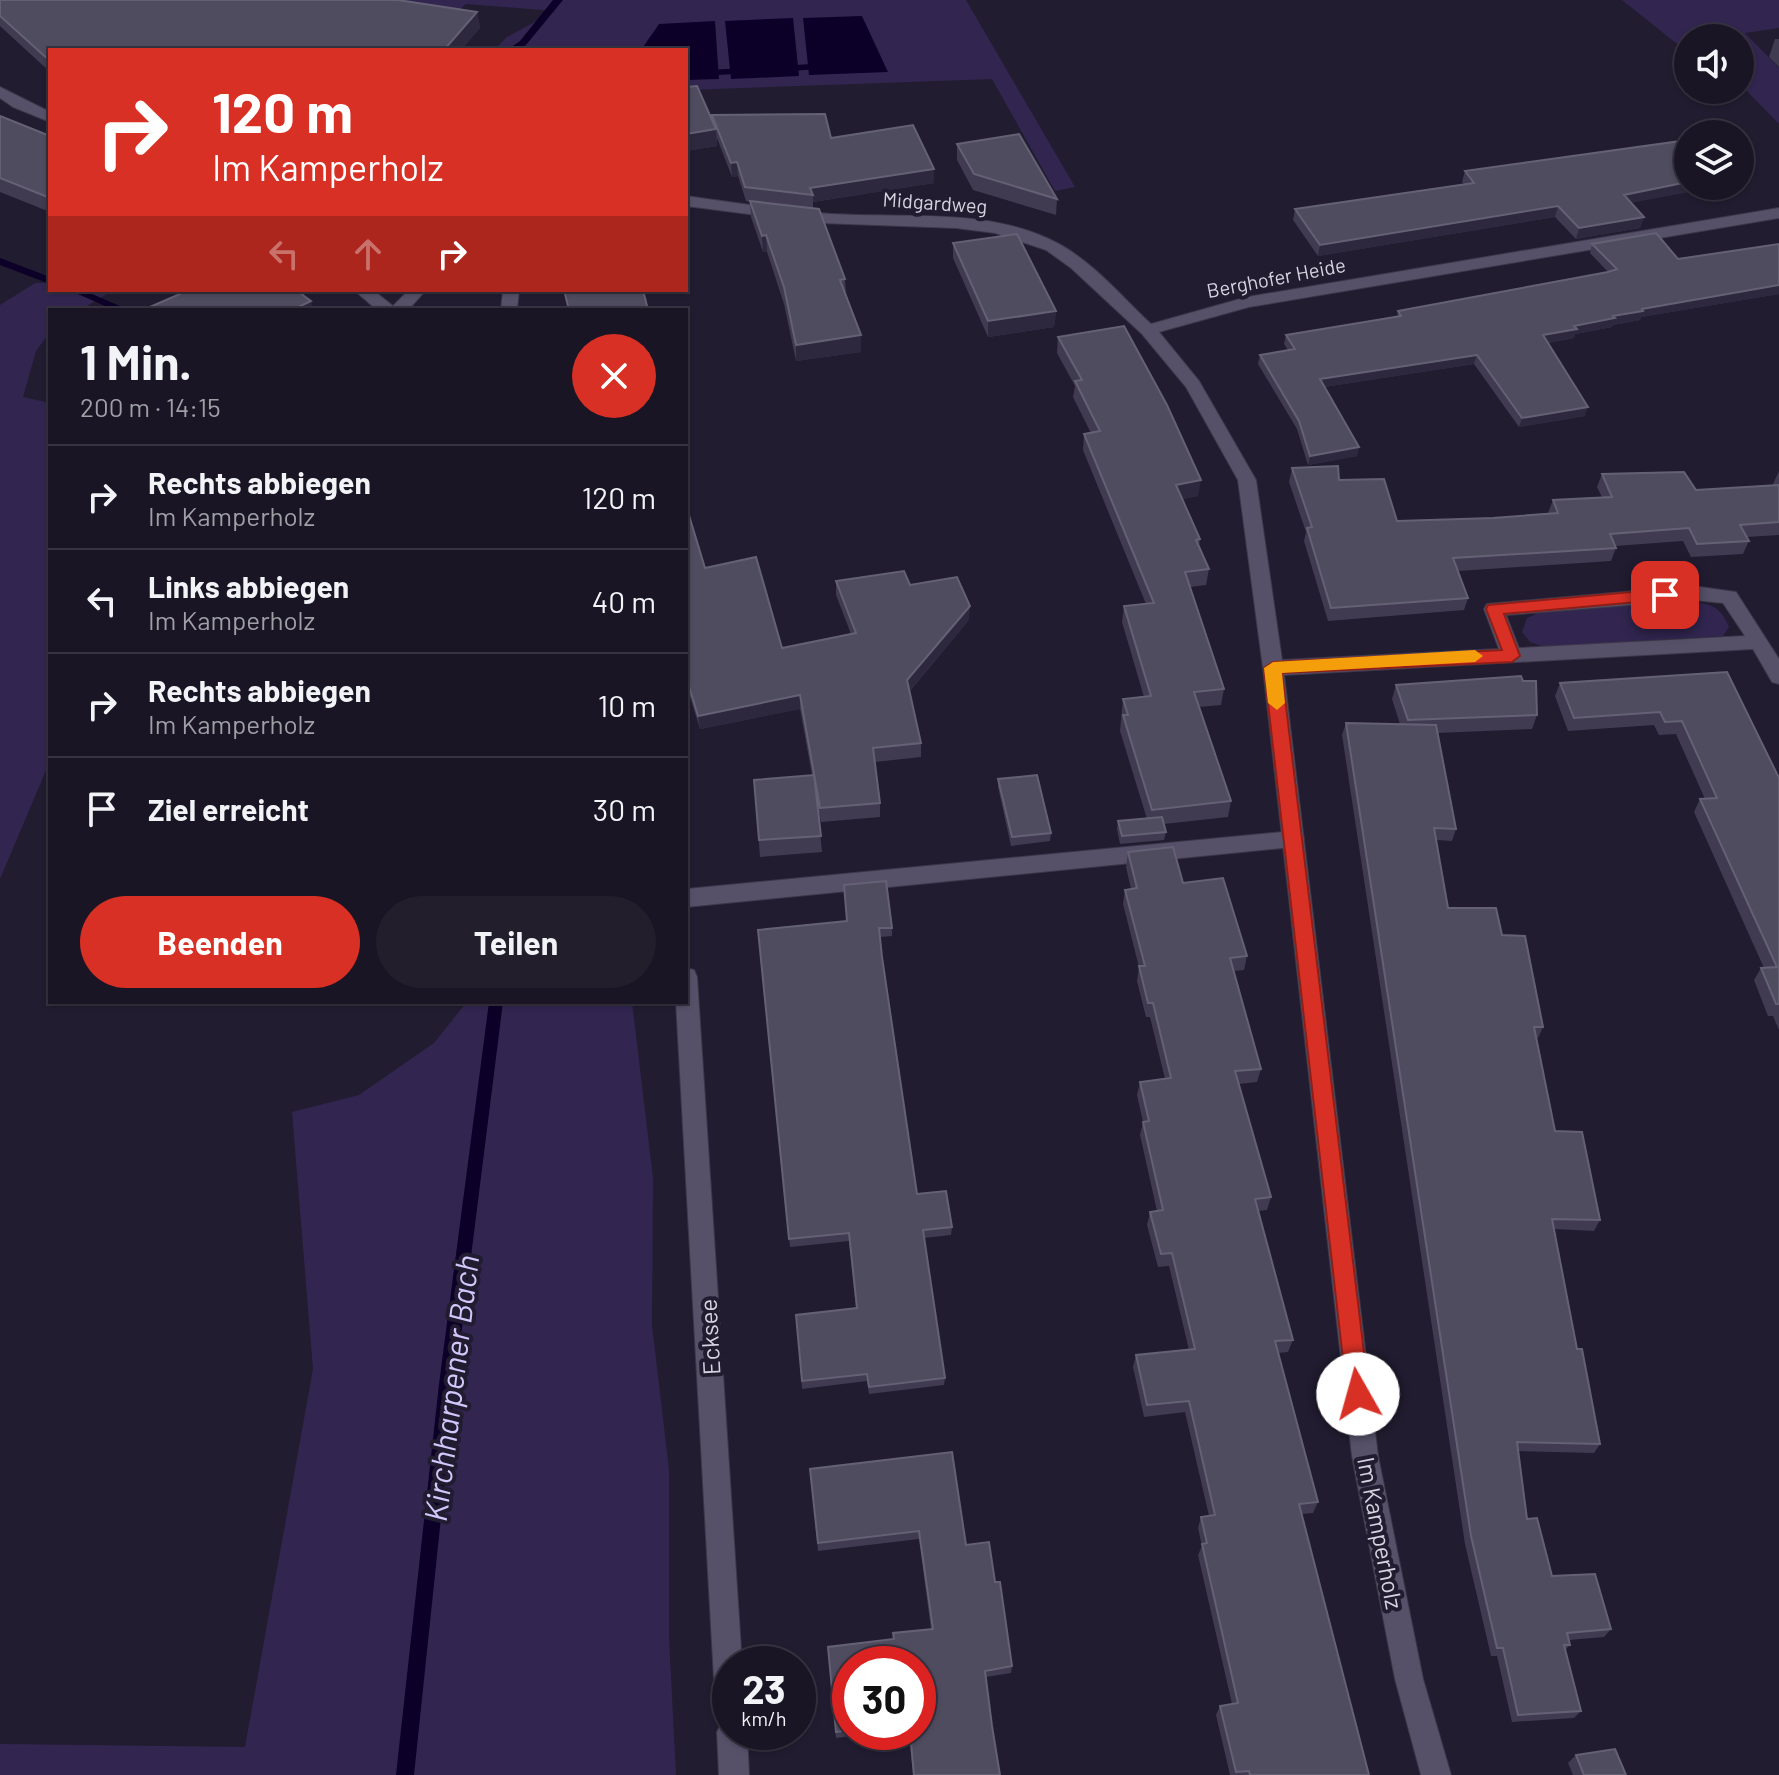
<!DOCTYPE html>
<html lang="de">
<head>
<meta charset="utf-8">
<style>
	:root { --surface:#191524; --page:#221e2c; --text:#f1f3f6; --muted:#9f9fa6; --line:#373441; --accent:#d93025 }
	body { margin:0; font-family:Barlow,sans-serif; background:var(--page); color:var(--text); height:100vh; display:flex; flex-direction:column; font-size:30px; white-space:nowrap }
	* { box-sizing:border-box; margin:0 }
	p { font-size:26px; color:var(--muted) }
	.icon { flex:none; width:44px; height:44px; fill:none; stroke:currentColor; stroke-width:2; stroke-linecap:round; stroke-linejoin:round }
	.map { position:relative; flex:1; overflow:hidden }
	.drawer { position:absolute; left:48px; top:308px; width:640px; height:696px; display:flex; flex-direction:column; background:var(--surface); border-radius:0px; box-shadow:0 2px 6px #0004,0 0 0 2px var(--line) }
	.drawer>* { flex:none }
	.guide { position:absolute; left:48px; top:48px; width:640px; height:244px; border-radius:0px; box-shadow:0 2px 6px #0004,0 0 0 2px var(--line); background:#d93025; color:#fff; overflow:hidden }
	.tools { position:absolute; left:1674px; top:24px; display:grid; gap:16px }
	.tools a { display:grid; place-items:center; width:80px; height:80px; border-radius:50%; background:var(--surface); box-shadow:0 2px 6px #0004,0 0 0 2px var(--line); font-size:40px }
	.speed { position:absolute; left:712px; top:1646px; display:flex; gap:16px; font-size:40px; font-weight:700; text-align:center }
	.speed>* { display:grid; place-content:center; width:104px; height:104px; border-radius:50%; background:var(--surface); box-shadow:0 2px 6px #0004,0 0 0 2px var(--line); line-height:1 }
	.speed small { font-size:20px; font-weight:400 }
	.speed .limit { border:12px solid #d22; background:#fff; color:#111 }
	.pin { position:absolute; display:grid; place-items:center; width:68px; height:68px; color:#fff; margin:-34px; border-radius:16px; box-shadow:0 4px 12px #0006 }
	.me { position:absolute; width:88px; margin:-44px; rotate:353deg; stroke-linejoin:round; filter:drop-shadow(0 0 6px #0008) }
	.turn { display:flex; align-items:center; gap:28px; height:168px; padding:0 32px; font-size:36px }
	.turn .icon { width:104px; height:104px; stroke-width:2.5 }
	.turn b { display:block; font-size:56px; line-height:68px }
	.lanes { display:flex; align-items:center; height:76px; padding:0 32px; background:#0003; justify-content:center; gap:40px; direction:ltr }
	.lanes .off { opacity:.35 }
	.round { display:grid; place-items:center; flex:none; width:84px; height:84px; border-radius:42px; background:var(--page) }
	.headline { display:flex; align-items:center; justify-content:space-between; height:136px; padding:0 32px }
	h1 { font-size:48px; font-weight:700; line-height:60px }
	.primary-button { display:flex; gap:16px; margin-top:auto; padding:16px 32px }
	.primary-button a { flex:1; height:92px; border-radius:48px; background:var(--accent); color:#fff; font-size:32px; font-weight:700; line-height:92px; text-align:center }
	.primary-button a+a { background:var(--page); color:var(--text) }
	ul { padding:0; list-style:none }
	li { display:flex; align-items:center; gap:24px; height:104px; padding:0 32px; border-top:2px solid var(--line) }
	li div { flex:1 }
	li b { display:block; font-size:30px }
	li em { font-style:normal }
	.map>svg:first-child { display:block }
	.green { fill:#322651 }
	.water { fill:#0d0028 }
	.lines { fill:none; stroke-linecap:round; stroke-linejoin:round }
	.stream { fill:#0d0028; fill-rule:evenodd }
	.service-casing { stroke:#3b3748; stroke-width:2 }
	.minor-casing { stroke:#3b3748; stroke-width:2 }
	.service { fill:#565169; fill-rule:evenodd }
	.minor { fill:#565169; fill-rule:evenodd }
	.wall { fill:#403b51 }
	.shaded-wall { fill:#2d283d }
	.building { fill:#504c60; stroke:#656174; stroke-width:2 }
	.route { fill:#d93025; stroke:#8d1f18; stroke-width:2 }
	.slow { fill:#f59e0b }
	.labels { text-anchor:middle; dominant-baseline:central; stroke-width:8; stroke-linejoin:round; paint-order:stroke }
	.far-street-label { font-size:20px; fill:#d5d3e1; stroke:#211c30 }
	.street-label { font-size:24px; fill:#d5d3e1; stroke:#211c30 }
	.near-water-label { font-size:32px; font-style:italic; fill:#d1c7fa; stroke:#211c30 }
</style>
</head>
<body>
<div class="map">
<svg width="1779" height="1775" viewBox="0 0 1779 1775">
	<rect width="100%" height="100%" fill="#211c30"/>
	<path class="green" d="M363,0H966L1075,187L1055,191L992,79L686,90V50H494L507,37L555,11L466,4L453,15Z
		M1622,0H1779V28L1745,33L1779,68V124L1740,84V38H1688V43H1676Z
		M35,283H50V290L112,291L80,310H50V332L36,351L23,397L50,403V761L0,879V305Z
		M1688,601C1710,604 1720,605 1729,627L1723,636L1544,647L1530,642L1522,632L1527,618L1545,610Z
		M632,1002L653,1178L652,1325L669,1470V1638L676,1775H0V1744L245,1747L313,1369L292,1112L359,1095L434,1043L466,1003Z"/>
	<path class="water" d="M862,16L888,72L809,75L803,18Z
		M793,18L799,76L731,79L725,21Z
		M715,21L719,79L686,80V50H641L659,24Z"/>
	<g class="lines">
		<path class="stream" d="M553,0H563L526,45L518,50H507L520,41Z
			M827,63L832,66L830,68L780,72L775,69L780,66Z
			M747,68L752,71L750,73L686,77V71Z
			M0,258L50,277V284L0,265Z
			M69,290H83L129,310H114Z
			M489,1002H503L455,1384L414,1775H396L439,1384Z"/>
		<defs>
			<path id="service" d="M503,290H519L517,310H501Z
				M1293,831L1301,833L1304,839L1301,845L1293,847L686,907V889Z"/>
			<path id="minor" d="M0,87L50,112V122L13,107L0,98Z
				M686,196C730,202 775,209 819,213C898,220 987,205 1059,244C1094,263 1122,297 1151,324L1247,297L1779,208V218L1249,307L1159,332L1199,381L1256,480L1282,660L1499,649L1484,609L1487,604L1693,586L1736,592L1779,659V684L1772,682L1753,649L1284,675L1378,1456L1423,1679L1451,1775H1421L1395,1679L1352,1456L1263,668L1238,480L1186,387L1142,334L1071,268L1046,250L995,233L956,228L820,223L686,206ZM1693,600L1723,603L1745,636L1519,648L1506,615Z
				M354,290H373L393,306L409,290H426L408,310H377Z
				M686,968L694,970L697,977L742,1664H730V1712L720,1707L715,1697L676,1002H686Z
				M730,1718V1732H747L749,1775H719L717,1732L722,1722Z"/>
		</defs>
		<use href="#service" class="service-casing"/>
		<use href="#minor" class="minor-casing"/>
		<use href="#service" class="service"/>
		<use href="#minor" class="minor"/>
	</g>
	<path class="wall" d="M0,0L477,12L480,28L461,50H50V72L0,26Z
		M1775,39H1779V67L1769,57Z
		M686,87L712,121V115L831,138L934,183L813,202V209L845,279L846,294L861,352L796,361L784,304L767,252H763L751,217L750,202L746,201L738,176L732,177L717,138V146L686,151Z
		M0,116L50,136V212L0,192Z
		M957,144L1057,199L1056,215L973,190L957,160Z
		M1465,171L1632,203L1644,217L1640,228L1576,239L1555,217L1318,256L1293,220L1295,209L1464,184L1462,182Z
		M953,243L1056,311L1054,327L988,337L953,258Z
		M1592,244L1678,259L1779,244V294L1641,317L1640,320L1613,325L1612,327L1575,334L1574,338L1548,343L1585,416L1519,427L1474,364L1324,387L1359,447L1357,456L1308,465L1297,429L1258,364L1260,355L1288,350L1284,344L1286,335L1397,316L1398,311L1608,272L1590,253Z
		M1058,337L1198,496L1182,499L1200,539L1199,546L1209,569L1206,585L1190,587L1224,689L1221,705L1199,707L1231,801L1228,817L1164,824L1166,832L1164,840L1120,844L1117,829L1118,821L1147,819L1120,731L1123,699L1144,697L1122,622L1124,606L1146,604L1083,450L1084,434L1091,433L1073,397L1075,386L1057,353Z
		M1292,468L1339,480L1397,521L1493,518L1548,513L1553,500L1602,497L1597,487L1602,474L1696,490L1773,486V484L1779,471V535L1746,537L1749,541L1743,554L1691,557L1683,541L1615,546L1616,548L1611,561L1458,571L1468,598L1464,610L1328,621L1304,541L1306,532L1289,482Z
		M686,512L705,568L782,648L851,634L836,595V581L910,585L969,620L910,691L921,743V757L875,762L880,803V817L821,822L817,802L822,852L760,857L754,780L812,775L800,709L700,729L686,684Z
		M1727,672L1779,778V1030L1773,1016H1768L1754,980L1761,968H1764L1694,812L1700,799H1705L1676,734L1659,735L1654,725L1568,731L1555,696L1560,683Z
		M1396,685L1537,715L1532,729L1437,733L1456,829L1452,841L1436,840L1448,908L1502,935L1543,1027L1538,1038H1537L1555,1131L1600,1220L1594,1231L1554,1229L1577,1349L1600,1444L1594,1453L1518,1451L1527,1519L1552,1576L1611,1629L1604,1637L1569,1640L1570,1645L1565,1650L1581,1711L1574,1718L1512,1722L1497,1656H1491L1465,1544L1342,735L1346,723L1400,724L1392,699Z
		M998,779L1051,833L1050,841L1011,846L998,787Z
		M1128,852L1183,883L1247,956L1244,970L1234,971L1261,1069L1257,1082L1239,1084L1271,1197L1267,1210L1258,1211L1293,1340L1288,1352L1278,1353L1318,1502L1313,1513L1302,1514L1369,1775H1230L1216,1715L1220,1706L1232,1704L1198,1555L1202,1546L1198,1528L1201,1517L1209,1516L1185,1412L1144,1417L1133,1367L1136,1355L1189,1350L1169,1266L1158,1267L1147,1225L1150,1212L1157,1211L1140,1135L1143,1122L1137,1095L1140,1082L1165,1079L1150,1017H1146L1137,981L1139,967L1123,904L1125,890L1131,889L1126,867Z
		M892,928V936L880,937L882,957L917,1194L952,1227L951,1235L924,1238L945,1378L944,1385L869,1394L867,1381L802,1389L796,1315L856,1308L849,1241L790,1247L758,930Z
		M810,1469L966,1545L995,1582L1012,1666L1011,1673L986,1677L992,1726L1000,1775H913L909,1732H918L850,1664V1732H882L836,1738L828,1647L893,1639V1633L931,1629L919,1539L818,1551Z
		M1576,1755L1626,1775H1573L1568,1763Z"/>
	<path class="shaded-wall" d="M477,12L480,28L461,50H444Z
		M716,129L717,146L686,151V134Z
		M737,162L738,176L732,177L731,163Z
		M934,169V183L813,202V195L810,188Z
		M1688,182V186H1722L1620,205L1624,195Z
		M1558,206L1555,217L1318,256L1320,245Z
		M1644,217L1640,228L1576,239L1579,228Z
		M766,235L767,252H763L762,236Z
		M1779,285V294L1641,317L1640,320L1613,325L1612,327L1575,334L1574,338L1541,344L1543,335L1574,326L1642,309Z
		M311,301L313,310H292Z
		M1056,311L1054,327L988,337V321Z
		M861,335V352L796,361V345Z
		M1477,355L1474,364L1318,388L1320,379Z
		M1588,407L1585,416L1519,427L1522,418Z
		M1359,447L1357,456L1308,465L1310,456Z
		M1201,480L1198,496L1173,501L1176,485Z
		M970,606L969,620L907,694V680Z
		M800,695V709L700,729L698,716Z"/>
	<path class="building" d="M0,0H398L477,12L444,50L432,48L431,50H50V61L0,16Z
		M697,86L716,129L686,134V87Z
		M825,114L831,138L913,125L934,169L810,188L813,195L745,187L737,162L731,163L712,115Z
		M0,116L50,136V198L0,178Z
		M1019,134L1057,199L974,174L957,144Z
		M1688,140V182L1624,195L1644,217L1579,228L1558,206L1320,245L1295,209L1474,183L1465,171Z
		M750,201L819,209L845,279L840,280L861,335L796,345L784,287L766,235L762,236Z
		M1656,233L1678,259L1779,244V285L1642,309L1643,311L1613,316L1615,318L1574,326L1577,329L1543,335L1588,407L1522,418L1477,355L1320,379L1359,447L1310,456L1299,421L1260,355L1295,349L1286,335L1401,316L1398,311L1608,272L1617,269L1592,244Z
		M1017,234L1056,311L988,321L953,243Z
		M189,290H296L311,301L292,310H143Z
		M564,290H643L648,310H569Z
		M1124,326L1167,405L1201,480L1176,485L1200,539L1196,540L1209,569L1185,572L1224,689L1194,692L1231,801L1152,810L1123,715H1128L1123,699L1151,696L1124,606L1154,603L1084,434L1100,431L1075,381L1082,380L1058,337Z
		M1338,466L1339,480L1384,479L1397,521L1493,518L1558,513L1553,500L1612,497L1602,474L1684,472L1696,490L1779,485V522L1740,525L1749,541L1697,544L1689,528L1610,534L1616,548L1453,558L1468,598L1331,608L1307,528L1312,527L1292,468Z
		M686,512H688L705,568L756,557L782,648L856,633L836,581L904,571L910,585L957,577L970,606L907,680L921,743L873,748L880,803L820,808L800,695L698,716L686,676Z
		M1727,672L1779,778V1004H1776L1761,968L1777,967L1700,799L1717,798L1682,721L1665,722L1660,712L1574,718L1560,683Z
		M1521,676L1523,681H1536L1537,715L1408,720L1396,685Z
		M1346,723L1436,725L1456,829L1434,828L1448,908H1496L1502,935L1525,936L1543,1027H1534L1555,1131L1582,1132L1600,1220L1552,1219L1577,1349H1582L1600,1444L1517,1442L1527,1519L1537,1518L1552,1576L1595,1574L1611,1629L1567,1633L1570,1645H1564L1581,1711L1518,1715L1503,1648H1497L1471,1536Z
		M814,775L821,836L759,840L754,780Z
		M1037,775L1051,833L1012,837L998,779Z
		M1162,817L1166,832L1122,836L1118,821Z
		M1173,847L1183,883L1223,878L1247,956L1230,958L1261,1069L1235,1071L1271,1197L1255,1199L1293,1340L1275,1341L1318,1502L1299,1504L1369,1775H1250L1249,1771L1236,1772L1220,1706L1238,1703L1202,1544L1207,1543L1201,1517L1215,1515L1189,1401L1147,1405L1136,1355L1195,1349L1172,1253L1161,1254L1150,1212L1163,1210L1143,1122L1149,1121L1140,1082L1171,1078L1153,1003H1148L1139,966H1145L1125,890L1137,888L1128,852Z
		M886,881L892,928H879L882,957L917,1194L946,1191L952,1227L923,1230L945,1378L869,1387L867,1374L802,1381L796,1315L857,1308L849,1233L789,1239L758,930L847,921L844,885Z
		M952,1452L966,1545L989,1542L995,1582H1000L1012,1666L985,1671L992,1726L1000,1775H914L910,1732H918V1664H850V1730L836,1732L828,1647L894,1639L893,1633L933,1629L919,1531L818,1543L810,1469Z
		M1615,1749L1626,1775H1584L1576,1755Z"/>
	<path class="route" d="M1665,589L1671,591V599L1504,614L1520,656L1512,662L1282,673L1369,1394L1365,1401L1358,1404L1350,1401L1347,1394L1264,668L1273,662L1502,650L1486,609L1488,605Z"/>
	<path class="slow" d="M1475,650L1483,656L1475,662L1282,673L1285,703L1277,710L1268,703L1264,668L1273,662Z"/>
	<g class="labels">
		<g class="far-street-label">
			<text transform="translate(935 202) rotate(4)">Midgardweg</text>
			<text transform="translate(1276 277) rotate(-11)">Berghofer Heide</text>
		</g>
		<g class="street-label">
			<text transform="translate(709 1337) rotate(-93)">Ecksee</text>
			<text transform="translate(1381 1533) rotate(79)">Im Kamperholz</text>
		</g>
		<g class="near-water-label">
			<text transform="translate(450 1388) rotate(-83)">Kirchharpener Bach</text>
		</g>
	</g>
</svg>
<div class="tools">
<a><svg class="icon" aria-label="sound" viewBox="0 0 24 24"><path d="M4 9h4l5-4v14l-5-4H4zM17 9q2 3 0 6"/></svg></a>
<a><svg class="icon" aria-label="layers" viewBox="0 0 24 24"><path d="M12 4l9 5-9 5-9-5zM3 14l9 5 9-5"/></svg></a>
</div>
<div class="speed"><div>23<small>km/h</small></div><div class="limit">30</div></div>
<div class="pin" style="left:1665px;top:595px;background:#d93025"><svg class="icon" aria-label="arrive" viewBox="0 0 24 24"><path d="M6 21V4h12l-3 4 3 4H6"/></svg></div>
<svg class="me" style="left:1358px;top:1394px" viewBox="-20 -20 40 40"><circle r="19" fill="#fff"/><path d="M0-13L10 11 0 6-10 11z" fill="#d93025"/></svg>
<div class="guide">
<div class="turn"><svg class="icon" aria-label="right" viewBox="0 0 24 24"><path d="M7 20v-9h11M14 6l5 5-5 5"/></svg><div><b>120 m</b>Im Kamperholz</div></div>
<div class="lanes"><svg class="icon off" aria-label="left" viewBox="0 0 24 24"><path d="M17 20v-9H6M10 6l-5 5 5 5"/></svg><svg class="icon off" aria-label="ahead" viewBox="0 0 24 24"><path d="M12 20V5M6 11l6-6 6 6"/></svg><svg class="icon" aria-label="right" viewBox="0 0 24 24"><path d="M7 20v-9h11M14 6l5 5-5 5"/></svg></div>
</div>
<section class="drawer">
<div class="headline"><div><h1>1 Min.</h1><p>200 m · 14:15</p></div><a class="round" style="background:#d93025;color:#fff"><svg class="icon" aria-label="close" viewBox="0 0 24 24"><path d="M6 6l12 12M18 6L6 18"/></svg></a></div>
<ul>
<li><svg class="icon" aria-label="right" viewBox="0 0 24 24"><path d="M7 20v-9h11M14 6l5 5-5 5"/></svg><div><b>Rechts abbiegen</b><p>Im Kamperholz</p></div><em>120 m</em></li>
<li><svg class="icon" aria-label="left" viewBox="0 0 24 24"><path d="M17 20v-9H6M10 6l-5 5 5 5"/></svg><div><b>Links abbiegen</b><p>Im Kamperholz</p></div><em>40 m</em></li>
<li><svg class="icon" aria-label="right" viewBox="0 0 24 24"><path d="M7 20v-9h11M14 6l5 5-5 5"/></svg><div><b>Rechts abbiegen</b><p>Im Kamperholz</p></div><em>10 m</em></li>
<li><svg class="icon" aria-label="arrive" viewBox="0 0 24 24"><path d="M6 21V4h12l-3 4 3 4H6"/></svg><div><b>Ziel erreicht</b></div><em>30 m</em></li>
</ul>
<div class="primary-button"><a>Beenden</a><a>Teilen</a></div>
</section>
</div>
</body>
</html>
